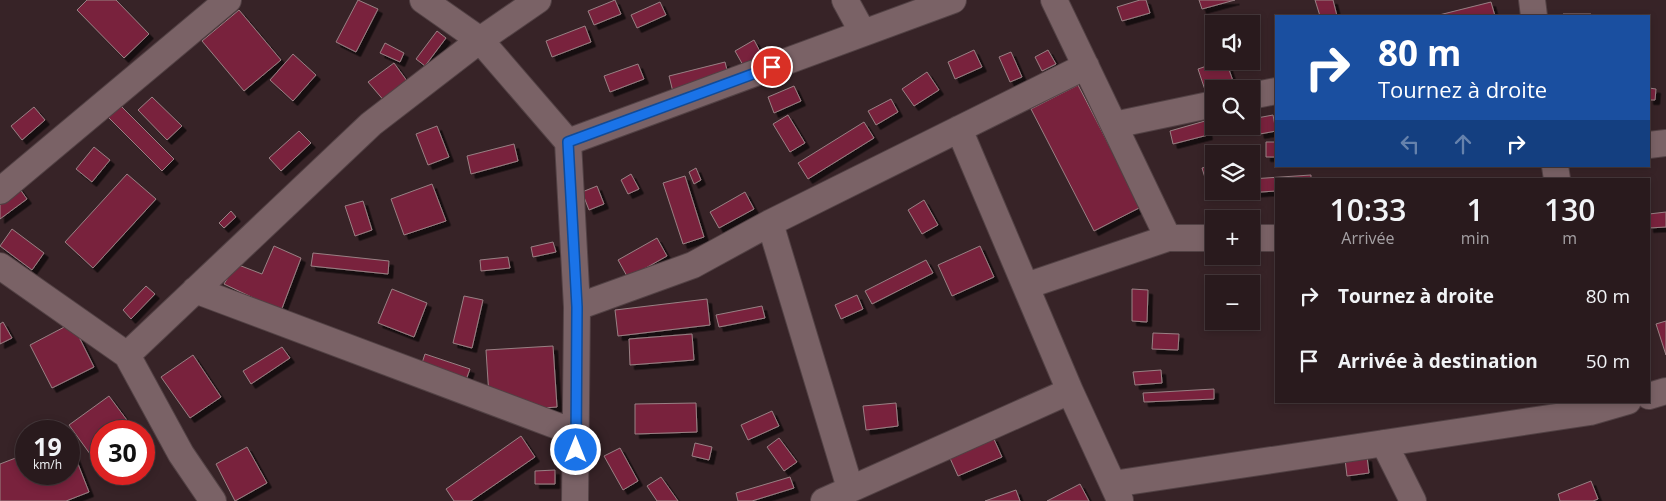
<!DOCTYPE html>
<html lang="fr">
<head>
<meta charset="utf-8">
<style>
	:root { --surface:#291a1d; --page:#312326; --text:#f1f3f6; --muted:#a5a1a4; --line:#45383b }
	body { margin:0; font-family:"Open Sans",sans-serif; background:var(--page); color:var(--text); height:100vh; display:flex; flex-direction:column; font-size:19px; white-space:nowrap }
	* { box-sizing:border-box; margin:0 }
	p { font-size:16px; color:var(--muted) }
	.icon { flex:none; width:28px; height:28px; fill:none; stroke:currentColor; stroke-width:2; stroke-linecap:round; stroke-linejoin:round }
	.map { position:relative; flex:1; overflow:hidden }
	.side { position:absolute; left:1275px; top:178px; width:375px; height:225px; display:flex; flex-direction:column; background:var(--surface); border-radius:0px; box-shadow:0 2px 8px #0003,0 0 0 1px var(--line) }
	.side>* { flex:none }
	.hud { position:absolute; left:1275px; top:15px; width:375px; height:152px; border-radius:0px; box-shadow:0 2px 8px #0003,0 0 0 1px var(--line); background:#1a4fa0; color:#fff; overflow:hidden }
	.buttons { position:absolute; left:1205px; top:15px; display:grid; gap:10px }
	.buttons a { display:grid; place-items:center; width:55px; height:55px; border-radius:0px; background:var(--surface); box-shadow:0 2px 8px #0003,0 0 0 1px var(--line); font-size:25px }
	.speed { position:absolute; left:15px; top:420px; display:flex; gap:10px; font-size:25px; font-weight:700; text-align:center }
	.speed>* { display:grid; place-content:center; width:65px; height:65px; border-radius:50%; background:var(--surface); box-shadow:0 2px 8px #0003,0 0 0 1px var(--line); line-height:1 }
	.speed small { font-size:12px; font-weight:400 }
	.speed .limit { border:8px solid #d22; background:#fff; color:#111 }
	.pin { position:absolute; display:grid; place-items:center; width:42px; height:42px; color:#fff; margin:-21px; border:2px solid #fff; border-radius:50%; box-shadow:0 1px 5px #0007 }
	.me { position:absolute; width:55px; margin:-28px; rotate:0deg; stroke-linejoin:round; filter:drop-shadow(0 0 4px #0008) }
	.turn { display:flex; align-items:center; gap:18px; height:105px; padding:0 20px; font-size:22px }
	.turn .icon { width:65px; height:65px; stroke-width:2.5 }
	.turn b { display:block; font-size:35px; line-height:42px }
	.lanes { display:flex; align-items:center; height:48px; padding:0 20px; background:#0003; justify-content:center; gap:25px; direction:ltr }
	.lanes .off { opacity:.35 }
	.eta { display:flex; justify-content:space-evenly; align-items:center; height:85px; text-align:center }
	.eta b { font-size:30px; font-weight:600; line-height:35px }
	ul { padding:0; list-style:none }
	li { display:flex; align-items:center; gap:15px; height:65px; padding:0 20px }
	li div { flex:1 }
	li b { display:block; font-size:19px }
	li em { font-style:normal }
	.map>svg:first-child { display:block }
	.building { fill:#79243e; stroke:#998084; filter:url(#shadow) }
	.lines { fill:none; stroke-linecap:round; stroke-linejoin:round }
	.street-casing { stroke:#524144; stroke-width:28 }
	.street { stroke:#7a6266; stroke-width:26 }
	.route-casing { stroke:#114b97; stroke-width:12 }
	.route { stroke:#1a73e8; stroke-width:9 }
</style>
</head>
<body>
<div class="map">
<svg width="1666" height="501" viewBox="0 0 1666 501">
	<defs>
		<filter id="shadow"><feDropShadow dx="4.5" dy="4.5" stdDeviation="0" flood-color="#0009"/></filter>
	</defs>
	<rect width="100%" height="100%" fill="#372327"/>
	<path class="building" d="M87,0H116L149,34L124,58L77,10Z
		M358,0L378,9L356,52L336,42Z
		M615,0L621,14L594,25L588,11Z
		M1140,0H1146L1150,13L1122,21L1117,7Z
		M1199,0H1235L1202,9Z
		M1315,0H1333L1337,16H1320Z
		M660,2L666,15L637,28L631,15Z
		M1491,2L1495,16H1435Z
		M239,10L281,60L244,91L202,41Z
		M1563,14H1591V16H1563Z
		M585,26L591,42L552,57L546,41Z
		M437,31L446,38L425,66L416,59Z
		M754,40L763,57L744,67L735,51Z
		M385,43L404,53L400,62L380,53Z
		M974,50L982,67L955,79L948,62Z
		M1048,50L1056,64L1042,71L1035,57Z
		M1011,52L1022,77L1010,82L999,57Z
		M293,54L316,75L293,101L270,80Z
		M1221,61H1226L1233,81L1205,90L1198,69Z
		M725,62L729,78L673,92L669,76Z
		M394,63L410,85L386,103L368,82Z
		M638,64L644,79L610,92L604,76Z
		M927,72L939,90L914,106L902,89Z
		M1078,85L1141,207L1094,231L1031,109Z
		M794,86L801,101L774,113L768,97Z
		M1649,88L1656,89L1655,100H1649Z
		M152,97L182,126L167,140L138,110Z
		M891,99L898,112L876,125L868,111Z
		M119,104L174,159L162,171L107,116Z
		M34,107L45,120L22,140L11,126Z
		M788,115L805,143L790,152L773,124Z
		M1273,115L1276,131L1260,134L1257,118Z
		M1205,121L1208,135L1173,144L1170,131Z
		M864,122L874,138L808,179L798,163Z
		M437,126L449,157L428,165L416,134Z
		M299,131L311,143L281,171L269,158Z
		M1266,142H1276V157H1266Z
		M514,144L518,161L471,174L467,156Z
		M94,147L110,160L92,182L76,169Z
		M1214,165V179L1206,181L1202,168Z
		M696,168L701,180L694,184L689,172Z
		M127,174L156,199L93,268L65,242Z
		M631,174L639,189L628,194L621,180Z
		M1311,175V179H1276V191L1231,194V191H1251V179Z
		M685,176L704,237L683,244L663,183Z
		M432,184L446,221L404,235L391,199Z
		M17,185L27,199L0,219V198Z
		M597,186L604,204L589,210L582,192Z
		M745,192L754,209L719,228L710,212Z
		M924,200L938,225L922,234L908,210Z
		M363,201L372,230L355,236L345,206Z
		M231,211L236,217L224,228L219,223Z
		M1666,212V227L1649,228V214Z
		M12,229L44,253L32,270L0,246Z
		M657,238L667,256L628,278L618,260Z
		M553,242L556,252L533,257L531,247Z
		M274,246L301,258L281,311L224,284L236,264L262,274Z
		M980,246L994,277L952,296L938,265Z
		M313,253L389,261L388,274L311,266Z
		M508,257L510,268L481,271L480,260Z
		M926,260L933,273L872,304L865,291Z
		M146,286L155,294L131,319L123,310Z
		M392,289L427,303L414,337L378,323Z
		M1132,289L1148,290L1147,322L1132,321Z
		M857,295L863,309L841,319L835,305Z
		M464,296L483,300L472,348L453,343Z
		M707,299L710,325L618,336L615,310Z
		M762,306L765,318L719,327L716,315Z
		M1666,321V355L1656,324Z
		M3,322L12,338L0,344V324Z
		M72,323L94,367L52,388L30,345Z
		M1153,333L1179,334L1178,350L1152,349Z
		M692,334L694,360L630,365L629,339Z
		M553,346L557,407L490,412L486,350Z
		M282,347L290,358L251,384L243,371Z
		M425,354L470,369L466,380L421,366Z
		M193,355L221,397L190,418L161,377Z
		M1161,370L1162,383L1135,385L1133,372Z
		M1214,389V399L1144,402L1143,393Z
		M109,396L135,431H101V469L69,425Z
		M696,403L697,432L635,434V404Z
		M896,403L898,426L866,430L863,406Z
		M772,411L779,426L748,440L741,425Z
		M521,436L535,457L471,501H454L446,489Z
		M993,437L1002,457L958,476L949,456Z
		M779,438L797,462L784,471L767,447Z
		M69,441L89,492L66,501H0V464L26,454V474H69Z
		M695,443L712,447L709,460L692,456Z
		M247,447L267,483L235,501L216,464Z
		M620,448L638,481L623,490L604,456Z
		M1367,457L1369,473L1347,476L1345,459Z
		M555,470V484H535V471Z
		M661,477L678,501H657L647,486Z
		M790,477L794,488L752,501H738L736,493Z
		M1591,481L1598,499L1593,501H1560L1558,494Z
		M1080,484L1089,501H1047Z
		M1016,490L1020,501H985Z"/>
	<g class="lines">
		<defs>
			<path id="street" d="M423,0L480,40L568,142L577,307L575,501
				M845,0L863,33
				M1054,0L1168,238
				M1532,0L1534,16
				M1251,96L1276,91
				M1114,125L1214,104
				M959,129L1070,391L1120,500
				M568,142L953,0
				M1649,145L1666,143
				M1555,166L1557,179
				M0,191L228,0
				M770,223L850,488
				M1251,238H1276
				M0,266L127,355L181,454L213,501
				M1026,286L1168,238H1214
				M195,290L576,433
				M577,307L693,265L770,223L1086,66
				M127,355L371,124L480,40L538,0
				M1649,396L1666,391
				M1384,443L1413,501
				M1113,484L1590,412L1628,401
				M824,501L1070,391"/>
		</defs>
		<use href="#street" class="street-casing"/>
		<use href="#street" class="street"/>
	</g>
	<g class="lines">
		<defs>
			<path id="route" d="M576,450L577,307L568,142L772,67"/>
		</defs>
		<use href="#route" class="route-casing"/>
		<use href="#route" class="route"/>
	</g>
</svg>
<div class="buttons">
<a><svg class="icon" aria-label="sound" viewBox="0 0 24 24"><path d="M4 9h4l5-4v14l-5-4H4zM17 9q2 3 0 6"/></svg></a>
<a><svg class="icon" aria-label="search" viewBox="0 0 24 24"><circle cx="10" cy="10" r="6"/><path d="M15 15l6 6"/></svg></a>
<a><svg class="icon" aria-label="layers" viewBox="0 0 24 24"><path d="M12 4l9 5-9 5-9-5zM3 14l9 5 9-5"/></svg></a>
<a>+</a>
<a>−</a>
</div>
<div class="speed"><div>19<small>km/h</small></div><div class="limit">30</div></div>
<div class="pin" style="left:772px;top:67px;background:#d93025"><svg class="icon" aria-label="arrive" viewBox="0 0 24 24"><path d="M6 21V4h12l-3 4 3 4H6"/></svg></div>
<svg class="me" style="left:576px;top:450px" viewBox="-20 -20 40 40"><circle r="17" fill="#1a73e8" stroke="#fff" stroke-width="3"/><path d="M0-11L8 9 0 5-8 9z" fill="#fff"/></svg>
<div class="hud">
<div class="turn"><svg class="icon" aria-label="right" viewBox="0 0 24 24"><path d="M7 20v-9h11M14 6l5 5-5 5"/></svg><div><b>80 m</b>Tournez à droite</div></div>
<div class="lanes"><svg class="icon off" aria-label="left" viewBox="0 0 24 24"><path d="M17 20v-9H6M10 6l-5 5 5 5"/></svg><svg class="icon off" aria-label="ahead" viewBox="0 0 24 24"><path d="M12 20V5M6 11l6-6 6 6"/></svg><svg class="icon" aria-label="right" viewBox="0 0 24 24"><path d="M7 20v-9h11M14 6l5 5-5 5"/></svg></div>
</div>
<section class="side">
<div class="eta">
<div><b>10:33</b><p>Arrivée</p></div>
<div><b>1</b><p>min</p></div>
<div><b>130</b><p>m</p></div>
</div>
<ul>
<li><svg class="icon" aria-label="right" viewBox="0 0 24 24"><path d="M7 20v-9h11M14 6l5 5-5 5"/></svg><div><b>Tournez à droite</b></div><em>80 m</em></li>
<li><svg class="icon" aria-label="arrive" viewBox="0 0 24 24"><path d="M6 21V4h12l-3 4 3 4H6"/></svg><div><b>Arrivée à destination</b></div><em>50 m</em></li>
</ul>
</section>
</div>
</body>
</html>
